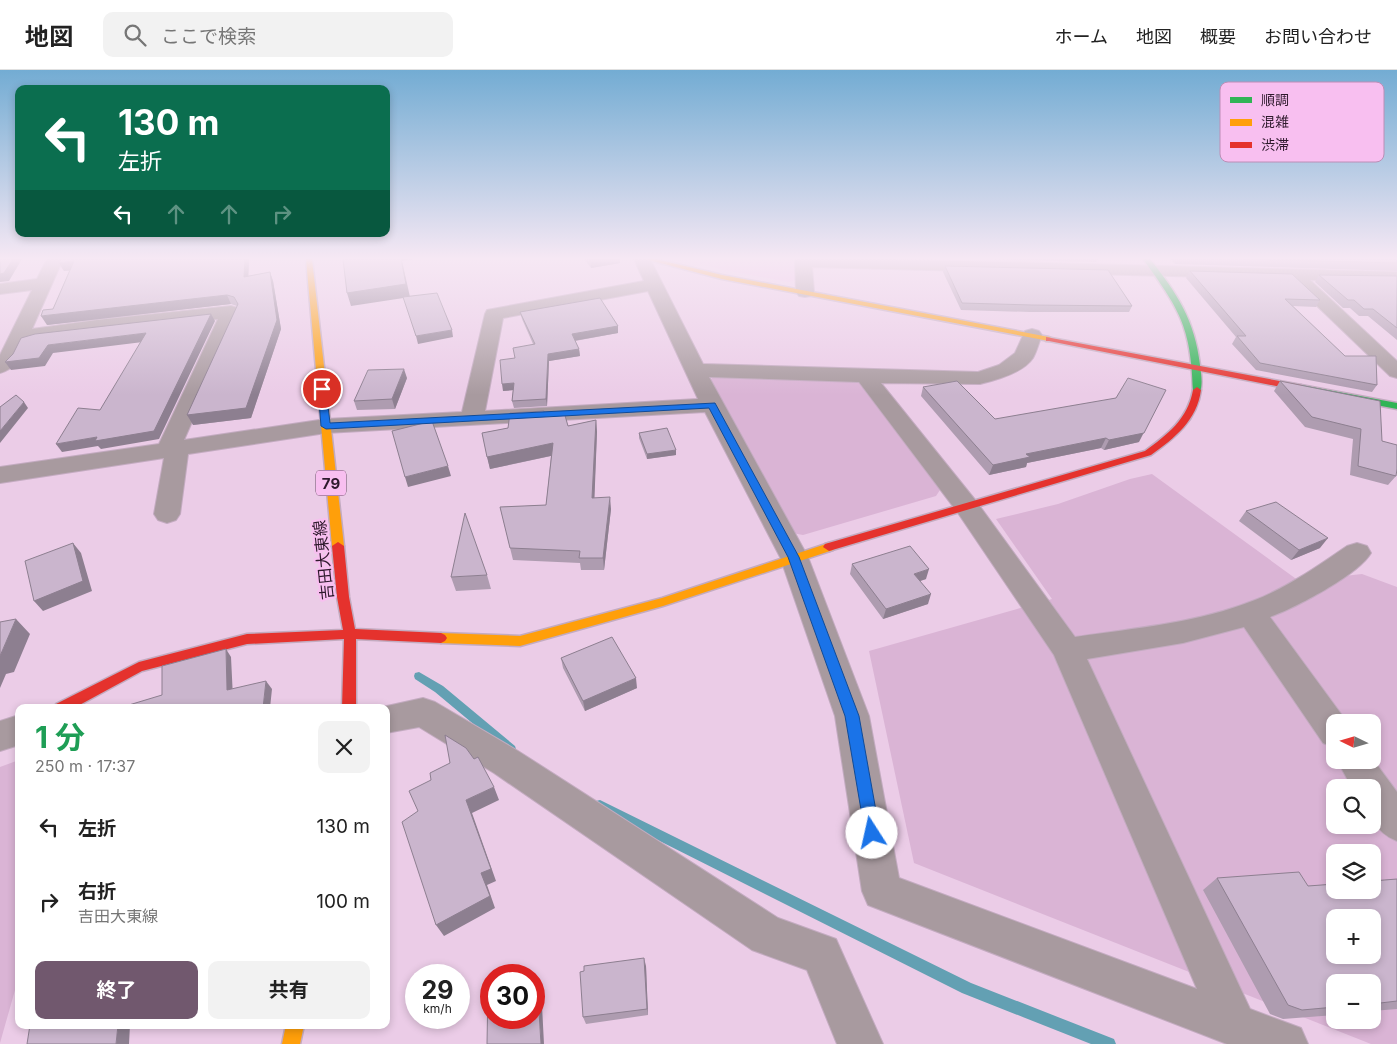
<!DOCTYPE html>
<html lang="ja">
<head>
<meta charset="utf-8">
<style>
	:root { --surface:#fff; --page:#f2f2f2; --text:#222; --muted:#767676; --line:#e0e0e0; --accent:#71586e }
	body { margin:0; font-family:Inter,"Noto Sans JP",sans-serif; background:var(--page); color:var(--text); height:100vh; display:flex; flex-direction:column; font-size:19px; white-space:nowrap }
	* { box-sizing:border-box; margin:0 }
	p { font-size:16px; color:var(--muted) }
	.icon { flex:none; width:28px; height:28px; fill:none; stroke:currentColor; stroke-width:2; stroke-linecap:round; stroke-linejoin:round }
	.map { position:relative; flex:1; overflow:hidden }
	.side { position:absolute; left:15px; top:634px; width:375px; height:325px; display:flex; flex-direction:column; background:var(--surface); border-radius:10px; box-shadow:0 2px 8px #0003 }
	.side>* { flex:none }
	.hud { position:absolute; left:15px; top:15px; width:375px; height:152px; border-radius:10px; box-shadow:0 2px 8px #0003; background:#0b6e4f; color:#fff; overflow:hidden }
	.needle { width:32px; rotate:275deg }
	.tools { position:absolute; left:1326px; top:644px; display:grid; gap:10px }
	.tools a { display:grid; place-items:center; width:55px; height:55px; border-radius:10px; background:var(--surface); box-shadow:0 2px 8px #0003; font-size:25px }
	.speed { position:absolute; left:405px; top:894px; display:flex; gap:10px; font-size:25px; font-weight:700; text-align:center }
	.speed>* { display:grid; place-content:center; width:65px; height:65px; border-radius:50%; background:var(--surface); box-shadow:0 2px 8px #0003; line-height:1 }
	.speed small { font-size:12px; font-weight:400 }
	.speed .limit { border:8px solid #d22; background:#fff; color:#111 }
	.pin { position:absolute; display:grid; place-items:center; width:42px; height:42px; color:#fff; margin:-21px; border:2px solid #fff; border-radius:50%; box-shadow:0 1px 5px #0007 }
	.me { position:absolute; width:55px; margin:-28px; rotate:350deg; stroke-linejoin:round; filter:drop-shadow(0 0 4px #0008) }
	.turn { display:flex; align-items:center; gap:18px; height:105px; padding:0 20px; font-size:22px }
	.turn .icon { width:65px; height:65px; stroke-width:2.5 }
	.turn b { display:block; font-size:35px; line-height:42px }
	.lanes { display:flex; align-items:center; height:48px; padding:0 20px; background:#0003; justify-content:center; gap:25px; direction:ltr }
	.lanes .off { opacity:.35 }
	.round { display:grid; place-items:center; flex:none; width:52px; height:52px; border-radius:10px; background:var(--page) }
	.headline { display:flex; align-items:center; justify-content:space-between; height:85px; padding:0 20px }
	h1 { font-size:30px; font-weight:700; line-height:38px; color:#1e9e55 }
	.action { display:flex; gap:10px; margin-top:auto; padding:10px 20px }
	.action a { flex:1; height:58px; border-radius:10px; background:var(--accent); color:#fff; font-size:20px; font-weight:700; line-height:58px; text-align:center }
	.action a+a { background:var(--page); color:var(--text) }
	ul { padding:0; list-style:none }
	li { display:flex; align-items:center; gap:15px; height:75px; padding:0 20px }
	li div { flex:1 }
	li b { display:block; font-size:19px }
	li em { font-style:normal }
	header { display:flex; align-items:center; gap:30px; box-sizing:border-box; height:70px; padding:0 25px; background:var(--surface); border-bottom:1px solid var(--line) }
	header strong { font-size:24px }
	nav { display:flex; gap:28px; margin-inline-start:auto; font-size:18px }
	.search { width:350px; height:45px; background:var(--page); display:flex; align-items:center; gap:12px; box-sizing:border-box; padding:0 18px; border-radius:10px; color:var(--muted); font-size:19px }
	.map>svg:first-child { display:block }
	.built { fill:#eebee8 }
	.green { fill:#dab4d5; fill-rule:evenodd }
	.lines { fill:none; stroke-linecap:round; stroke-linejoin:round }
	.stream { fill:#63a0b3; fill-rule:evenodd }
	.street-casing { stroke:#c3abc0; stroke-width:2 }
	.fast-casing { stroke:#c3abc0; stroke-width:3 }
	.slow-casing { stroke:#c3abc0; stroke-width:3 }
	.jam-casing { stroke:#c3abc0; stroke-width:3 }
	.street { fill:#a89a9f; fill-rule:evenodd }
	.fast { fill:#30b455; fill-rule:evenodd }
	.slow { fill:#ff9f0a; fill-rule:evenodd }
	.jam { fill:#e5322d; fill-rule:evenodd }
	.wall { fill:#ae9cb0 }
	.shaded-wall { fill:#8d7f90 }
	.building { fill:#cab5cd; stroke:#8d7f90; fill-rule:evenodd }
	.route { fill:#1a73e8; stroke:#114b97 }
	.labels { text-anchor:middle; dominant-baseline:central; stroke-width:4.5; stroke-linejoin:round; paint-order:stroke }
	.shield { fill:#f8bff0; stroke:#6b4c68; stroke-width:1 }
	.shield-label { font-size:15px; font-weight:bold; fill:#2f1a2d }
	.street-label { font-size:16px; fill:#2f1a2d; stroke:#f8bff0 }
	.key { fill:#f8bff0; stroke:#bc8eb6; stroke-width:1 }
	.key-label { font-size:14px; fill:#2f1a2d }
</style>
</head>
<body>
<header>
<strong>地図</strong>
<div class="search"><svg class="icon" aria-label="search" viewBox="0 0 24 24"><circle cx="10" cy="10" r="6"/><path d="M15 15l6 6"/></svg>ここで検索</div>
<nav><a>ホーム</a><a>地図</a><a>概要</a><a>お問い合わせ</a></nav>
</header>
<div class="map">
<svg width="1397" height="974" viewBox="0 0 1397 974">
	<rect width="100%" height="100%" fill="#ebcce7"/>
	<path class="built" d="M681,189H796L797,209L789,212L724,200Z"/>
	<path class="green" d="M716,305L850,309L859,313L940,420L936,426L803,465L787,462L710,310Z
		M1152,404L1299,511L1362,504L1397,517V974H1371L914,793L869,581L1052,529L996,449L1058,434L1130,409ZM1335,652H1372V690H1335ZM1335,718H1372V755H1335ZM1335,782H1372V820H1335ZM1335,848H1372V885H1335ZM1335,912H1372V950H1335Z
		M19,690V906L0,973V697Z"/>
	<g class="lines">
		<path class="stream" d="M419,602L443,616L515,676L516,679L515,682L511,684L507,682L435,622L415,609L414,606L415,603Z
			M600,730L971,913L1114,969L1116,974H1091L962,923L596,739L594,735L596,731Z"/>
		<defs>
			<path id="street" d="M47,189H63L32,259L97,250L231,236L238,238L240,242L184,370L326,349L462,342L485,244L487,240L644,211L634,189H650L703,294L978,302L999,295L1015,283L1025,261L1032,259L1039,261L1042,265C1039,272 1037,281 1033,288C1023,303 997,310 980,314L881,313L976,431L1075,567C1135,558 1198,553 1255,530C1288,517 1318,496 1347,476L1357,473L1367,476L1371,483C1358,505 1295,538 1270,547L1347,652H1335V678L1323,673L1244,557L1183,573L1087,589L1250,939L1301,958L1308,974H1227L868,835L862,821L835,646L780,487L705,342L326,363L188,384L180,444L176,450L167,453L158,450L154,444L164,388L0,413V397L159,374L218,249L97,262L26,272C20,286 16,299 0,303V285L32,220L0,224V214L37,209ZM648,221L698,329L485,341L503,248ZM709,307L859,312L958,443L1054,585L1197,919L899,808L869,646L808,487Z
				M795,189H885L1397,202V212L1310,210L1397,291V308L1390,306L1289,209L812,197L814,222L811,226L805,227L799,226L796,222Z
				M423,628L435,632L518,681L778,848L836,869L883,974H837L807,900L752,880L494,703L419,657L386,663V638H378Z
				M19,645V675L0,681V651Z
				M1372,688L1397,722V771C1370,760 1372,743 1372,718H1352L1337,690H1372Z"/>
			<path id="fast" d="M1143,189H1150C1177,223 1195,251 1200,295C1201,303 1203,314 1200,322L1197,323L1193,320C1191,256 1179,239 1143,189Z
				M1301,315L1397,333V339L1298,320V316Z"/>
			<path id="slow" d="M306,189H312L344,476L338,480L332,476Z
				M645,189H656L722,205L1049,267L1053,269L1049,271L722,209Z
				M829,473L833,474L835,477L833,480L663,536L520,576L441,573L437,571L435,568L437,565L441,563L520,566L662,528Z
				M286,955H304L300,974H282Z"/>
			<path id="jam" d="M1046,267L1301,315L1305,318L1301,321L1049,271H1046Z
				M1197,317L1201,320C1197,350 1175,368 1151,385L829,481L823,477L825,474L1145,381C1167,365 1188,349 1193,320Z
				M338,472L344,476L349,527L355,559L441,563L445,565L447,568L445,571L441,573L356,569V638H342L344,569L247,574L142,601L74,638H55L56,634L139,592L247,564L343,560L337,527L332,476Z"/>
		</defs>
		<use href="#street" class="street-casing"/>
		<use href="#fast" class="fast-casing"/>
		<use href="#slow" class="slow-casing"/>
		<use href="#jam" class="jam-casing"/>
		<use href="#street" class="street"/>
		<use href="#fast" class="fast"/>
		<use href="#slow" class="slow"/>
		<use href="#jam" class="jam"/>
	</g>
	<path class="wall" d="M249,189L248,206L270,202L273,211L281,259L251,348L193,355L237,236L231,234L47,255L69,201H64L59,193Z
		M584,189H620V193L591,198Z
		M972,189H1098L1096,192Z
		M1170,189H1397V201L1175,194Z
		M945,196L1132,236L1129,242H1030L961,240L943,202Z
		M1190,201L1320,230L1316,237L1293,236L1345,286L1377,315L1372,322L1256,300L1232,274L1236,267L1186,208Z
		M1319,205L1397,206V270L1368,246H1359L1350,238H1343L1315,212Z
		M520,242L618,256V263L575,271L579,279L580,286L549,291L547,336L514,338L512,331L513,320L503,321L533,274L522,249Z
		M407,308L395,339L357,340L354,331Z
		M1280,311L1382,371L1396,406L1388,415L1350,405L1353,369L1305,357L1274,321Z
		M923,317L995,349L1139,372L1104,380L1101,378L1027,393L1026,397L989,405L921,326Z
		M544,341L545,345L568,356L596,350L597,362L594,428L611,439L604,500H581L580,493L513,490L500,437L546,435L551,386L490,399L482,363L508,358Z
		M639,363L676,385L647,389L639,368Z
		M1246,441L1320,478L1291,490L1239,451Z
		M852,494L926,509L920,511L928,534L883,549L850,504Z
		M487,505L491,519L456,521L451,507Z
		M561,588L637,618L585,641L563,598Z
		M1217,808L1308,816L1397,809V939L1372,941V912H1335V945L1283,949L1270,944L1203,820Z
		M646,896L648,945L586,954L583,947Z"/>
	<path class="shaded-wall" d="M13,189H22L9,211L0,212V204Z
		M245,189H249L248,216L244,207Z
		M401,189H414L402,191L410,227L351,236L347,223Z
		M590,189H620V193L591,198Z
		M74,191L79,199L64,201L59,193Z
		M270,202L273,211L281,259L251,348L193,355L187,345Z
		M227,225L231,234L47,255L41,246Z
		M211,244L215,251L159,369L101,379L98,376L62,382L56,374L97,367Z
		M618,256V263L573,271L572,264Z
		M452,260L453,267L418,274L416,266Z
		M146,263L151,271L53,283L45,296L11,300L5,292L48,275Z
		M579,279L580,286L549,291L547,336L546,329L548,284Z
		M404,299L407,308L395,339L392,329Z
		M514,313L515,320L503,321L502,314Z
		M1161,329L1139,372L1104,380L1109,370Z
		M24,332L28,338L0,373V361Z
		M596,350L597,362L594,440L592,428Z
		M1106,368L1101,378L1027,393L1026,397L989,405L993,395L1026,384Z
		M553,373L555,385L490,399L487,387Z
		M676,380V385L647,389V384Z
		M448,396L451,406L408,417L405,407Z
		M610,427L611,439L604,500L603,488Z
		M1328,468L1320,478L1291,490L1299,480Z
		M73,473L81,483L92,521L43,541L34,531Z
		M929,499L926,509L911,514L914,504Z
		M931,524L928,534L883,549L886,539Z
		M16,549L30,564L14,602L6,604L0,618V586Z
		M226,579L231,587L233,628L227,620Z
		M636,608L637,618L585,641L583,631Z
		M266,611L272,619L270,638H263Z
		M494,717L499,730L472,743L496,811L487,815L495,838L444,866L436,855L466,730Z
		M644,888L646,896L648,945L647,939Z
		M537,909L541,916L544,974H541Z
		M118,955H130L129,974H116Z"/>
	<path class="building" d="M0,189H13L4,203L0,204Z
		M61,189H245L244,207L270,202L277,250L246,338L187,345L238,234L234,227L227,225L41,246L43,240L53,239L74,191L59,193Z
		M343,189H401L406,214L347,223Z
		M1243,189H1397V193Z
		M945,196L1108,200L1132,236L1032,235L962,233Z
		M1190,201L1292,204L1320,230L1285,229L1345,286H1376L1377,315L1260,293L1237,266H1246Z
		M1319,205L1397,206V258L1373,239H1364L1354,230H1348Z
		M437,223L452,260L416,266L403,227Z
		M600,228L618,256L572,264L579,279L548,284L546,329L512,331L514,313L502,314L500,290L515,288L513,278L535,274L520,242Z
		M211,244L154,361L95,371L97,367L56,374L78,338L100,340L146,263L48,275L39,288L5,292L13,284L21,268L35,264Z
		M404,299L392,329L354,331L368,300Z
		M1128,308L1166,320L1144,363L1109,370L1106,368L1026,384L1030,387L993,395L923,317L957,311L995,349L1116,328Z
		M1280,311L1380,331L1382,371L1397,375V399L1396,406L1358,396L1361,359L1312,347Z
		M16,325L24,332L0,361V337Z
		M544,341V345L564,342L568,356L596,350L592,428L610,427L603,488H579L580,481L510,478L500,437L546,435L553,373L487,387L482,363L508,358L510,343Z
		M432,351L448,396L405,407L392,361Z
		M667,358L676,380L647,384L639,363Z
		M1276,432L1328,468L1299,480L1246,441Z
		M465,443L487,505L451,507Z
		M73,473L83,511L34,531L25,491Z
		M910,476L929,499L914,504L931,524L886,539L852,494Z
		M16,549L0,586V552Z
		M612,567L636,608L583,631L561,588Z
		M226,579L227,620L266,611L263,638H119L162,625V596Z
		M445,665L466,678L474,689L478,687L494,717L466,730L491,799L481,803L490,826L436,855L402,752L418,741L409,721L431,710L430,703L450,693Z
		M1299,802L1308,816L1335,814V820H1372V811L1397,809V931L1372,934V912H1335V937L1302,940L1288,935L1217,808ZM1335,848H1372V885H1335Z
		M644,888L647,939L583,947L580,902L584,901V896Z
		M537,909L541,974H487L488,917H491V948H534V910Z
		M30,955H118L116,974H27Z"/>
	<linearGradient id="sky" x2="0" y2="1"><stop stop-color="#73acd3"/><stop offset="0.58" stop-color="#f6e8f4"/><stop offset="1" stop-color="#f6e8f4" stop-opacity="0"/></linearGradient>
	<rect width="1397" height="325" fill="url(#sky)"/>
	<path class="route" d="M322,316L326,319L330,353L715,333L799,487L859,646L880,763L878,768L872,770L867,768L865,763L845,646L788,487L709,338L326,359L321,356L318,319Z"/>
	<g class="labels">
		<rect class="shield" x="316" y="400.5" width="30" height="25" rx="4"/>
		<g class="shield-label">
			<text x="331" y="413">79</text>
		</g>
		<g class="street-label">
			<text transform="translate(323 490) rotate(-96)">吉田大東線</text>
		</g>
	</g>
	<rect x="1220" y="12" width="164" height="80" rx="8" class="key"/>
	<rect x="1230" y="27" width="22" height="6" fill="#30b455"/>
	<rect x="1230" y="49" width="22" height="7" fill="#ff9f0a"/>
	<rect x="1230" y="72" width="22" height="6" fill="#e5322d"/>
	<g class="key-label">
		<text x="1261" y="35">順調</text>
		<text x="1261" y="57">混雑</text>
		<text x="1261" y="80">渋滞</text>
	</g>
</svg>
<div class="tools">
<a><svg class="needle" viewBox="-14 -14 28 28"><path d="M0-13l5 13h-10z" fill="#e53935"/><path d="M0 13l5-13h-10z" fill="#767676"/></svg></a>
<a><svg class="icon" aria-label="search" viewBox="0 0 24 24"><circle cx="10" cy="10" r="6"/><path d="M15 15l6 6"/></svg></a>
<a><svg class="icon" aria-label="layers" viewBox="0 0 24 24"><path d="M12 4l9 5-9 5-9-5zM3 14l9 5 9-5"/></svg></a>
<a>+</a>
<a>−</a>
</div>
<div class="speed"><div>29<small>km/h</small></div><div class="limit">30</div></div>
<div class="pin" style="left:322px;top:319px;background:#d93025"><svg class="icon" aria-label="arrive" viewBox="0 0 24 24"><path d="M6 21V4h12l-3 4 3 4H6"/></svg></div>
<svg class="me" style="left:872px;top:763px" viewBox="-20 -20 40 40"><circle r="19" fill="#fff"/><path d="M0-13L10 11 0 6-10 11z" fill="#1a73e8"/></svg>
<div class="hud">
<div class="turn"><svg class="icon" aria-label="left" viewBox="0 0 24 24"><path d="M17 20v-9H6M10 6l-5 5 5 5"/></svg><div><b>130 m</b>左折</div></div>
<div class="lanes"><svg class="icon" aria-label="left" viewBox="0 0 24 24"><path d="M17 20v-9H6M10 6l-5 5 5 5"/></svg><svg class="icon off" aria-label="ahead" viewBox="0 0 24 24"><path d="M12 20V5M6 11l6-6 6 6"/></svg><svg class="icon off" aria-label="ahead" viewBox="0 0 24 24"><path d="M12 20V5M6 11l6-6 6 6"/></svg><svg class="icon off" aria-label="right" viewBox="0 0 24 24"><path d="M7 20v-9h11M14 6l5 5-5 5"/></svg></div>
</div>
<section class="side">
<div class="headline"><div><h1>1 分</h1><p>250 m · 17:37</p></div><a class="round"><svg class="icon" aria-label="close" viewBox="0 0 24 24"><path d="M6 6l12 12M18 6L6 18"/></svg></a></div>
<ul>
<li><svg class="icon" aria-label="left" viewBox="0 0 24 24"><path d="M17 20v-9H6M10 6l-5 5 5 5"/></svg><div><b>左折</b></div><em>130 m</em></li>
<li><svg class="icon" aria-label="right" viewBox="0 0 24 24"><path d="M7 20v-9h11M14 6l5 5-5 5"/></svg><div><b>右折</b><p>吉田大東線</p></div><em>100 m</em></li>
</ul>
<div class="action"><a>終了</a><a>共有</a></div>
</section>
</div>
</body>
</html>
